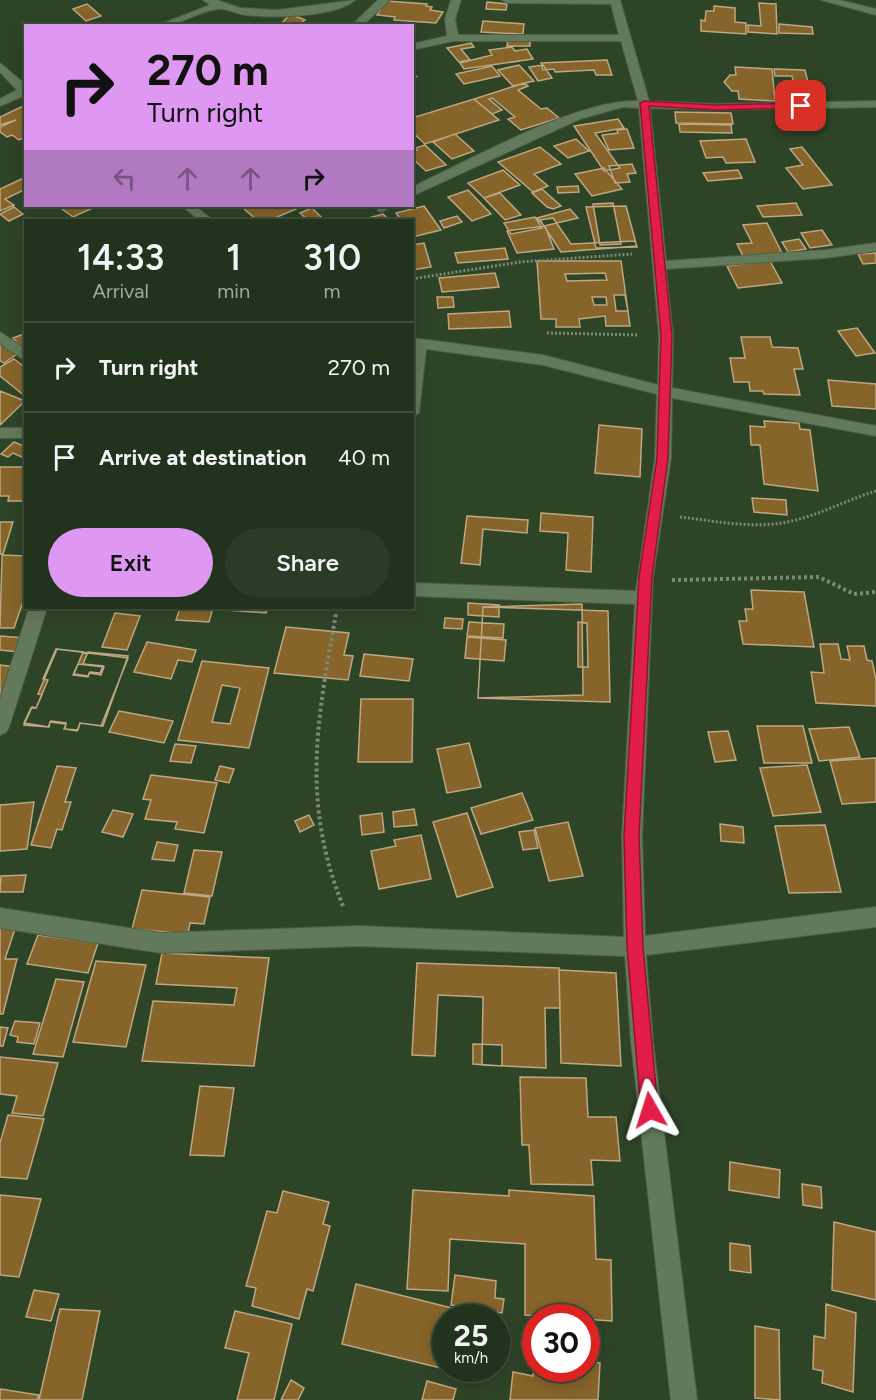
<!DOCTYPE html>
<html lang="en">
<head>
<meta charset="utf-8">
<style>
	:root { --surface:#22331d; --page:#2a3b26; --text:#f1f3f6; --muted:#a2aaa4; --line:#3f4e3b; --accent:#de98f2 }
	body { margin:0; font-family:Figtree,sans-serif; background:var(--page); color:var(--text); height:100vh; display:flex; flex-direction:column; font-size:22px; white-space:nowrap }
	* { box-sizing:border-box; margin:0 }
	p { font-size:20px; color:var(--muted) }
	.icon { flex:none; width:33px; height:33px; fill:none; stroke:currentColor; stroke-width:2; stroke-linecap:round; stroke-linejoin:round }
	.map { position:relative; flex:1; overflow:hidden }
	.details { position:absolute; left:24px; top:219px; width:390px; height:390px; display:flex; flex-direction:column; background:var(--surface); border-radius:0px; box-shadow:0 3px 15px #0003,0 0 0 2px var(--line) }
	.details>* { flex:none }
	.guide { position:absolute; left:24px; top:24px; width:390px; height:183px; border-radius:0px; box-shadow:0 3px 15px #0003,0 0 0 2px var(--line); background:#de98f2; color:#111; overflow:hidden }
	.speed { position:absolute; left:432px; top:1304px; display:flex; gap:12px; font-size:30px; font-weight:700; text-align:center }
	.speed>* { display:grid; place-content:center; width:78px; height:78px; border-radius:50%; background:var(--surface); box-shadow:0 3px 15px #0003,0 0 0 2px var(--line); line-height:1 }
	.speed small { font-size:15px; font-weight:400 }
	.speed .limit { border:9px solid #d22; background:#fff; color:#111 }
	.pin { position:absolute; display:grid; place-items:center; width:51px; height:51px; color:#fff; margin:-26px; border-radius:12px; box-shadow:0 3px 9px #0006 }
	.me { position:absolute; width:66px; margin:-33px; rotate:354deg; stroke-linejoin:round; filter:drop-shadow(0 0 4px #0008) }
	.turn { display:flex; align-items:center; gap:21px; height:126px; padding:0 24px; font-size:27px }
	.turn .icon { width:78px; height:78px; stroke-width:2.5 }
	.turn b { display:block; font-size:42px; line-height:51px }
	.lanes { display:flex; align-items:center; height:57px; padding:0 24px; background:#0003; justify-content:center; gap:30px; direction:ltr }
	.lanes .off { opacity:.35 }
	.eta { display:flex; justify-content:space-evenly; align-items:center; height:102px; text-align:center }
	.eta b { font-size:36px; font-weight:600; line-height:42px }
	.cta { display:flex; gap:12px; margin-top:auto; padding:12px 24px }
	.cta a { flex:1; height:69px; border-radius:36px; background:var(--accent); color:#111; font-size:24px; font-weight:600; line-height:69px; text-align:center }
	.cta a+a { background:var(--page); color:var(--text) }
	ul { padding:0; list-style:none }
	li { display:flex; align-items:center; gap:18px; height:90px; padding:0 24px; border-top:2px solid var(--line) }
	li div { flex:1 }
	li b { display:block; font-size:22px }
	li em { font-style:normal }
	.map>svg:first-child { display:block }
	.building { fill:#86642a; stroke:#bea783; stroke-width:1.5; fill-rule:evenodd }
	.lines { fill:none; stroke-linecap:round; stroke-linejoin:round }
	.street-casing { stroke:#4c5f46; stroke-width:2 }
	.path-far2 { stroke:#798b73; stroke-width:2; stroke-dasharray:2 2; stroke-linecap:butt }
	.path-far1 { stroke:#798b73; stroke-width:3; stroke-dasharray:2 2; stroke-linecap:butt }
	.path { stroke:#798b73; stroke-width:4; stroke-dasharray:3 3; stroke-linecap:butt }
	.street { fill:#627a5b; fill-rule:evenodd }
	.route { fill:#e11d48; stroke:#92132f; stroke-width:1.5 }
</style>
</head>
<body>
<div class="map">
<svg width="876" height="1400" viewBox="0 0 876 1400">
	<rect width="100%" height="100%" fill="#2e4427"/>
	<path class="building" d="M386,1L427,4L426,6L432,7L430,10L443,12L436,23L394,20L395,17L377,15Z
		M487,2L507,4L506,10L486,9Z
		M759,3L776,4L777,34L748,32V25L761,26Z
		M87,4L101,16L86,21L73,9Z
		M714,6L735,8V22L746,23V34L701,31V20L705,21L706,11H714Z
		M290,14L305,20L296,26L282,23Z
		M483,21L524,24L523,34L481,32Z
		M779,24L812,27L813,34L779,33Z
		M508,40L530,41V46H507Z
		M471,43L474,47L461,49L470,60L459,62L447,48Z
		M512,47L515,51L527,49L533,59L464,69L460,63L492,55L489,50Z
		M607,60L612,75H596L594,70L555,72L554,69L543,70L541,63Z
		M519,65L534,81L513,86L498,70Z
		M543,65L552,78L538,81L529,67Z
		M492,66L500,76L464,84L456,74Z
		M735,67L772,69L775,101L739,99L738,91H732L724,82L730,75H736Z
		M774,69L805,70L812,98L797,97L792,76H775Z
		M524,83L528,86L518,90L541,109L547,108L559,118L521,130L508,119L515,117L492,98L489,99L502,110L492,114L474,99Z
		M474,99L499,120L425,144L412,132V118Z
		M21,107L26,110V137L19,140L12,135L7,137L0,132V127L16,120L0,125V117Z
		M675,112L731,113L733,124L676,123Z
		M618,119L624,128L595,133L620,168L604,171L574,126Z
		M679,124L731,125L732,133L680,132Z
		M627,129L634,148L609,150L602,135L618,133L617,130Z
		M455,134L474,151L452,159L433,142Z
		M576,139L589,151L568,158L554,146Z
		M746,139L755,162L726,163L723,157L706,158L700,141Z
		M425,145L446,165L426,171L412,158V151L417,150L415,148Z
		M540,147L561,164L534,174L548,186L533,192L498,162Z
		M802,147L832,185L803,189L786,168L803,165L790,149Z
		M632,164L636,173L627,174L630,182L615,183L609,166Z
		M604,168L622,189L592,196L575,174Z
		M503,170L520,185L484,198L468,183Z
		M738,170L742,178L708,181L703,173Z
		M26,177V189L5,199L14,205L0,211V189Z
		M578,186L579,192L558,193L557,187Z
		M542,189L561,206L553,209L547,207L532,193Z
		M468,190L491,214L472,221L448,197Z
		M500,193L521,215L505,220L484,198Z
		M613,203L621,244L600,245L593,204Z
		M796,203L802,215L763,217L757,206Z
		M58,206H97L73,217Z
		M249,206H299L301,207L270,220H257L243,208Z
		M424,206L441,230L412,237V220H401L396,213Z
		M626,206L637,247L596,248L586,207Z
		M14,207L23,214L9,221L0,214Z
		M312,208L324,220H308L300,213Z
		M570,209L578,218L544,226L537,218Z
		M383,214L389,220H361Z
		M457,216L462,222L444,228L440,221Z
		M535,217L542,228L511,234L504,223Z
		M553,218L571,244L635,241L637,246L561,252L540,220Z
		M767,223L782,253L743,256L737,244L752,243L743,225Z
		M545,226L554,249L517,253L507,231Z
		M822,230L832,245L810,248L801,233Z
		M799,239L806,249L788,252L782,242Z
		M424,243L431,267L412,270V245Z
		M505,248L508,259L458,263L455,253Z
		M876,253V263L863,264L858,254Z
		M537,261H621L630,326H606L605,316L579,319L580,327H556V319H541ZM605,273L607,280L567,281L565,274ZM614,295H625L628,311H616ZM592,297H606L607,305H594Z
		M770,261L782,283L738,288L727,266Z
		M495,273L499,287L442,292L439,278Z
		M437,297H453L454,307L438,308Z
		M509,311L511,327L449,329L448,314Z
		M857,328L875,353L856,356L838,331Z
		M26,333V346L22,348L13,338Z
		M741,337H770L772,347L798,348L803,369H794L800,395L764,394L763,391H750L749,382H734L730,358H745Z
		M0,342L17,354L4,363L0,361Z
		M14,359L26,368V397L0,376V367Z
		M828,380L876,384V409L832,406Z
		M0,391L25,401L0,425Z
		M764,421L799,423L800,429L810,430L818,491L764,484L760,445H751L750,426L765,427Z
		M599,425L642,429L640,477L595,473Z
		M14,442L26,447L22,457L13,453L8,457L1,454Z
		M0,467H26V501H8L9,496H0Z
		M752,498L786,500L787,515L754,512Z
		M541,513L593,517L591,572L566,570L568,533L540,531Z
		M467,516L528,520L527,533L483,529L480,565L461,563Z
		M0,522H13L3,554H0Z
		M2,555L26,556V593L14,628H0Z
		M751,590L804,592L814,647L743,644L739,621H747L745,609H753Z
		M468,603L499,605V617L468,615Z
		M582,604L583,695L478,698L483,607Z
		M483,607L608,611L610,702L478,698ZM578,622L587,623L588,667H578Z
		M180,608H213L209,622L176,620Z
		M228,608H268L266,613L227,610Z
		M115,613L140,616L127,650L102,647Z
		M445,618L463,619L462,629L444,628Z
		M469,622L504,624L503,638L467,636Z
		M286,627L349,633L344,655L353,656L348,680L274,673Z
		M0,636L25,638L19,652L0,650Z
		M467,637L506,640L504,661L465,658Z
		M147,642L196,650L192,662L178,660L171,679L134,672Z
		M820,644H838L841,659L850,660L847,646H864L867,660L872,661L876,679V706L816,703L811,672L824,673Z
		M56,649L83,652L74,674L88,676L90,672L100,673L103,666L83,664L88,652L128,656L103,726L80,723L78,730L65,729L66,723L51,721L48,727L24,725L32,707L36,708L48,680L43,679Z
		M57,649L128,658L101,726L80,723L77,731L64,729L66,724L50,722L49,727L24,723L31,708H36L42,695L38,694ZM78,664L104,667L101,675L89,673L88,677L73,675Z
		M364,654L413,659L409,681L360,676Z
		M202,661L269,668L249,748L178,740ZM222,685L240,688L230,724L212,722Z
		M0,665L17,667L0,708Z
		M361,699H413L412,762H358Z
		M119,711L173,721L164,743L109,732Z
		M757,726H803L812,763H764Z
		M849,727L860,757L819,761L809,729Z
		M728,731L736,760L715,762L708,732Z
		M469,743L481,787L447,793L437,749Z
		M175,744L196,746L191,763L170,761Z
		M876,758V802L842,804L830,761Z
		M807,765L821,812L773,816L760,768Z
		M57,766L76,768L65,802H71L62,830L57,829L51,848L31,845Z
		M220,766L234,769L229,783L215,780Z
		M151,775L217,783L204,833L175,829L177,822L145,819L151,800L143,799Z
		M522,793L533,820L481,834L471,808Z
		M34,802L27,849L0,851V805Z
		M414,809L417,825L394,827L393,812Z
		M113,810L133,814L123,837L102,832Z
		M382,813L384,832L362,835L360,816Z
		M467,813L493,887L457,897L433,822Z
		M309,815L314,825L300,832L295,821Z
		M568,822L583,876L549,881L535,828Z
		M720,824L743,827L744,843L721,841Z
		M825,825L841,892L789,893L775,826Z
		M534,830L538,848L523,850L519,832Z
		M421,835L431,879L379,889L371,851L396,846L394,840Z
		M157,842L178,845L174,861L152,859Z
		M194,850L222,852L212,896L184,893Z
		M26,875L23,892H0L1,876Z
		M142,890L210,897L204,924L190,923L188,934L132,929Z
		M0,928L15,929L5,959H17L3,1014H0Z
		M38,935L98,943L88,973L27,964Z
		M162,953L269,958L254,1066L142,1061L153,1001L234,1005L237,988L156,984Z
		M96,961L146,965L126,1047L73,1042Z
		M417,963L559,968L560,1008H545L546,1068L482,1065L483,997L438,995L435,1056L412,1055Z
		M559,970L616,973L621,1066L561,1063Z
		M56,979L84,982L63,1057L33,1054Z
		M15,1021L40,1023L34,1044L17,1042L18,1037L10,1035Z
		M0,1027L8,1028L3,1046H0Z
		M473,1044L502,1045V1066L473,1064Z
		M0,1057L58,1063L43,1116L12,1113L17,1096L0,1094Z
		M520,1077L586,1078L588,1117H616L620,1161L591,1160L593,1185L531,1184L529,1145H522Z
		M200,1086L234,1088L224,1156L190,1155Z
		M8,1115L44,1119L27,1179L0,1177V1143Z
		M730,1162L780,1170L779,1198L729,1190Z
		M802,1184L821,1187L822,1208L803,1205Z
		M413,1190L509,1196V1190L594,1196L596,1259L611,1260L612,1321L525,1315V1244L450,1239L448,1291L407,1289Z
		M283,1191L329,1202L323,1224L330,1226L313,1291L307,1289L299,1319L252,1306L256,1288L246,1286L267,1211L277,1213Z
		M0,1195L41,1199L19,1277L0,1275Z
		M834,1222L876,1232V1300L832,1290Z
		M730,1243L750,1246L751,1273L730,1270Z
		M455,1275L496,1281L495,1298L504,1299L502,1313L451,1305Z
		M356,1284L452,1308L450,1317H446V1345L441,1368L342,1344Z
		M34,1290L59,1294L51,1321L26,1317Z
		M826,1304L856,1313L853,1392L822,1383L823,1371L813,1369L814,1336L825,1338Z
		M60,1309L100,1311L82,1400H39Z
		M235,1311L292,1324L274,1400H237L249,1353L225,1348Z
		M755,1326L779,1330L780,1400L755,1398Z
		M536,1347V1368H586V1361L600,1363L598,1400H510L513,1372L533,1376Z
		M291,1380L304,1388L298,1400H281Z
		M427,1381L456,1389L453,1400H422Z
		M0,1389L39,1395L37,1400H0Z"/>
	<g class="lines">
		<defs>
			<path id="street" d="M203,0H217L240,8L278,10L355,0C334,18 273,18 246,15C237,14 227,8 219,9C197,11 182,26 156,26L210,5Z
				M378,0H390L362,26H351Z
				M451,0H461L455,19L458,35H619L611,4L507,3L502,0H620L649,101L716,104L876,101V107L716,110L650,108L666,261L825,250L876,243V251L825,258L666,269L673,336L672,388L876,426V436L672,398L671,458L653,577L642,836L645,936L876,907V927L646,955L653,1042L697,1400H671L631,1042L625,956L358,946L161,953L0,928V908L161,933L358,926L624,937L622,836L635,604L412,596V583L636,591L655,458L657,394L543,365L426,349L419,413L412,418V338L543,355L658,385L659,336L639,108L623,107L580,119L412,196V187C470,160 577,99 638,101L621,41H453L412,50V44L447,36L445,19Z
				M821,0H839L876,9V15Z
				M0,63L26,85V95L0,106V99L17,90L0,72Z
				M182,206H195L213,220H199Z
				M377,206H392L382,212L378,211Z
				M0,332L26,349V361L0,344Z
				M0,428H26V438H0Z
				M29,608H47L9,727L6,732L0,735V699Z"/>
		</defs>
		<use href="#street" class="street-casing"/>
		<path class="path-far2" d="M412,78L419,76"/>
		<path class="path-far1" d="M412,279L520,262L632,254
			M547,333L639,335
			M680,517C715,521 752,529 787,522C818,516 846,500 876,491"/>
		<path class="path" d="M672,580L819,577L854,594L876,592
			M337,608C318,716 300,800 343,906"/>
		<use href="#street" class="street"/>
	</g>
	<path class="route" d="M644,101L716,105L801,103L806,106L801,108L716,110L649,106L672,336L668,458L652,577L639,836L643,947L658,1110L656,1116L650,1119L643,1116L641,1110L627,947L624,836L639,577L657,458L661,336L640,103Z"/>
</svg>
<div class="speed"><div>25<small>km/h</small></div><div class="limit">30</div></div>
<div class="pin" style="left:801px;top:106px;background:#d93025"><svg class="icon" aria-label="arrive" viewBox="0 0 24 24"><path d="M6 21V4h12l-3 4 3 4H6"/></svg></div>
<svg class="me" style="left:650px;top:1110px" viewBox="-20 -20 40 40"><path d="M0-17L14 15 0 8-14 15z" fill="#e11d48" stroke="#fff" stroke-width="4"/></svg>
<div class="guide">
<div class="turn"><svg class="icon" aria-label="right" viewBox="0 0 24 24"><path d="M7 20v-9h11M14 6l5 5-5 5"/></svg><div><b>270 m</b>Turn right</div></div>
<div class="lanes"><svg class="icon off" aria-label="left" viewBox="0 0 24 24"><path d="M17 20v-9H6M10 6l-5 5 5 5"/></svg><svg class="icon off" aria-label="ahead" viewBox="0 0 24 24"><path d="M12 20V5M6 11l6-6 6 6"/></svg><svg class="icon off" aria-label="ahead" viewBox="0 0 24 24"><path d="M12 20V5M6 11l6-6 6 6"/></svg><svg class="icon" aria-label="right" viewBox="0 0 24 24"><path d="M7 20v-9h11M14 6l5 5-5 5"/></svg></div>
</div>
<section class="details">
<div class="eta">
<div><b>14:33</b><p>Arrival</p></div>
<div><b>1</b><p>min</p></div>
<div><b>310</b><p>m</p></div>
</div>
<ul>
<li><svg class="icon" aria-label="right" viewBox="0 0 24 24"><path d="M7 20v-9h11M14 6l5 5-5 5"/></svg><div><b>Turn right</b></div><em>270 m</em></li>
<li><svg class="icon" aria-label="arrive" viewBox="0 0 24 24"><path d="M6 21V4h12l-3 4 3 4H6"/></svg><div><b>Arrive at destination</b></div><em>40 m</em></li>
</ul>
<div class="cta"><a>Exit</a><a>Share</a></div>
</section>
</div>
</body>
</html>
